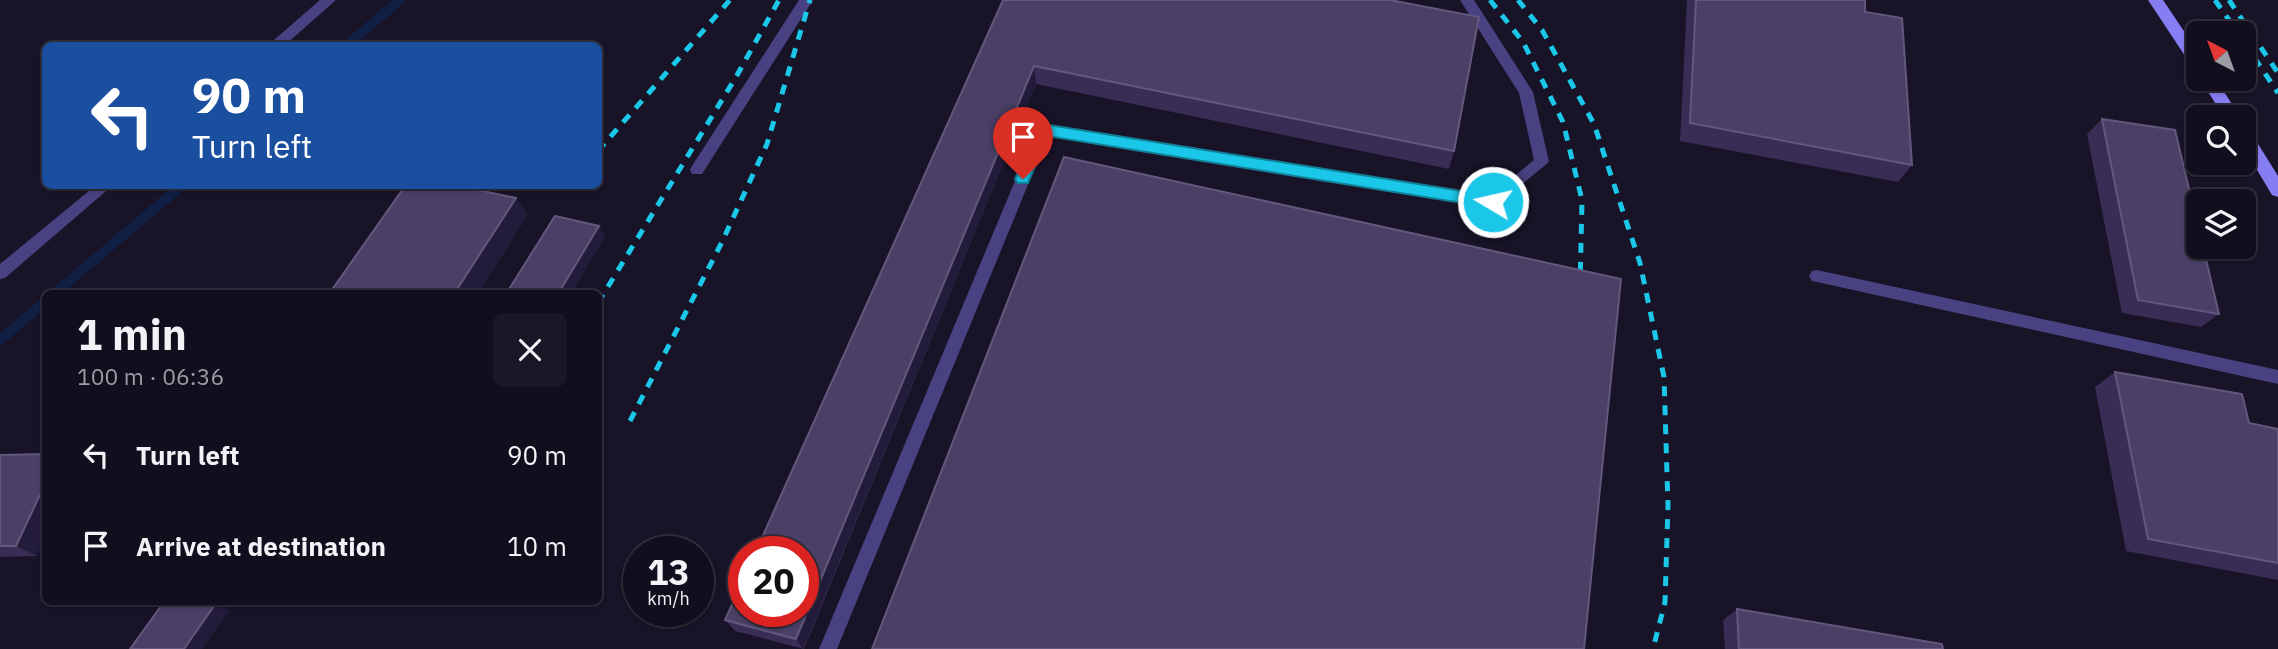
<!DOCTYPE html>
<html lang="en">
<head>
<meta charset="utf-8">
<style>
	:root { --surface:#120e1d; --page:#1b1726; --text:#f1f3f6; --muted:#9c9ca4; --line:#312e3b }
	body { margin:0; font-family:"IBM Plex Sans",sans-serif; background:var(--page); color:var(--text); height:100vh; display:flex; flex-direction:column; font-size:26px; white-space:nowrap }
	* { box-sizing:border-box; margin:0 }
	p { font-size:23px; color:var(--muted) }
	.icon { flex:none; width:38px; height:38px; fill:none; stroke:currentColor; stroke-width:2; stroke-linecap:round; stroke-linejoin:round }
	.map { position:relative; flex:1; overflow:hidden }
	.drawer { position:absolute; left:42px; top:290px; width:560px; height:315px; display:flex; flex-direction:column; background:var(--surface); border-radius:10px; box-shadow:0 2px 5px #0004,0 0 0 2px var(--line) }
	.drawer>* { flex:none }
	.hud { position:absolute; left:42px; top:42px; width:560px; height:147px; border-radius:10px; box-shadow:0 2px 5px #0004,0 0 0 2px var(--line); background:#1a4fa0; color:#fff; overflow:hidden }
	.needle { width:46px; rotate:319deg }
	.buttons { position:absolute; left:2186px; top:21px; display:grid; gap:14px }
	.buttons a { display:grid; place-items:center; width:70px; height:70px; border-radius:10px; background:var(--surface); box-shadow:0 2px 5px #0004,0 0 0 2px var(--line); font-size:35px }
	.speed { position:absolute; left:623px; top:536px; display:flex; gap:14px; font-size:35px; font-weight:700; text-align:center }
	.speed>* { display:grid; place-content:center; width:91px; height:91px; border-radius:50%; background:var(--surface); box-shadow:0 2px 5px #0004,0 0 0 2px var(--line); line-height:1 }
	.speed small { font-size:18px; font-weight:400 }
	.speed .limit { border:10px solid #d22; background:#fff; color:#111 }
	.pin { position:absolute; display:grid; place-items:center; width:60px; height:60px; color:#fff; margin:-72px -30px; border-radius:50% 50% 50% 0; rotate:-45deg; box-shadow:0 0 7px #0007 }
	.pin .icon { rotate:45deg }
	.me { position:absolute; width:77px; margin:-38px; rotate:279deg; stroke-linejoin:round; filter:drop-shadow(0 0 5px #0008) }
	.turn { display:flex; align-items:center; gap:24px; height:147px; padding:0 35px; font-size:32px }
	.turn .icon { width:91px; height:91px; stroke-width:2.5 }
	.turn b { display:block; font-size:49px; line-height:60px }
	.round { display:grid; place-items:center; flex:none; width:74px; height:74px; border-radius:10px; background:var(--page) }
	.head { display:flex; align-items:center; justify-content:space-between; height:119px; padding:0 35px }
	h1 { font-size:42px; font-weight:800; line-height:52px }
	ul { padding:0; list-style:none }
	li { display:flex; align-items:center; gap:21px; height:91px; padding:0 35px }
	li div { flex:1 }
	li b { display:block; font-size:26px }
	li em { font-style:normal }
	.map>svg:first-child { display:block }
	.lines { fill:none; stroke-linecap:round; stroke-linejoin:round }
	.stream { stroke:#101f43; stroke-width:10 }
	.lane { fill:#494282; fill-rule:evenodd }
	.secondary { fill:#877df2; fill-rule:evenodd }
	.rail { stroke:#1bc7e9; stroke-width:5; stroke-dasharray:10 9; stroke-linecap:butt }
	.wall { fill:#382d54 }
	.shaded-wall { fill:#231b3a }
	.building { fill:#4a4066; stroke:#62587d; stroke-width:2 }
	.route { fill:#1bc7e9; stroke:#128197; stroke-width:2 }
</style>
</head>
<body>
<div class="map">
<svg width="2278" height="649" viewBox="0 0 2278 649">
	<rect width="100%" height="100%" fill="#181327"/>
	<g class="lines">
		<path class="stream" d="M346,46L400,0
			M54,294L181,186
			M0,340L46,301"/>
		<path class="lane" d="M320,0H336L284,46H267Z
			M799,0H813L702,174H692L690,170L692,166Z
			M1460,0H1474L1533,92L1549,162L1493,208L1048,136L837,649H819L1038,126L1043,124L1490,196L1534,160L1519,93Z
			M95,186H112L5,278L0,279V264Z
			M1817,270L2278,370V384L1817,282L1812,281L1809,276L1812,271Z"/>
		<path class="secondary" d="M2148,0H2163L2198,52V70L2193,68Z
			M2200,79H2216L2240,117H2224Z
			M2244,129L2250,131L2278,176V197L2272,195L2244,148Z"/>
		<path class="rail" d="M1490,0L1523,42L1563,122L1582,200L1580,288
			M1518,0L1542,30L1594,124L1640,263L1664,377L1668,506L1665,602L1653,649
			M2215,0L2238,33
			M2229,0L2278,73
			M2244,42L2278,93
			M598,151L730,0
			M598,303L736,77L779,0
			M630,421L722,242L767,144L810,0"/>
	</g>
	<path class="wall" d="M1003,0L1454,151L1449,169L1036,84L804,649L735,631L725,620Z
		M1687,0H1865V12L1912,165L1898,182L1680,141Z
		M2102,119L2219,314L2201,327L2122,313L2087,134Z
		M2115,372L2249,423L2278,429V580L2126,551L2095,387Z
		M0,455L37,556L0,557Z
		M1737,609L1943,649H1725L1723,620Z"/>
	<path class="shaded-wall" d="M1034,66L1036,84L803,649L796,639Z
		M516,198L528,215L478,294H454Z
		M599,226L605,237L571,294H558Z
		M46,482V537L37,556L16,546Z
		M216,603L230,610L202,649H184Z"/>
	<path class="building" d="M1003,0H1390L1479,17L1454,151L1034,66L796,639L725,620L744,578V611H803V551H756Z
		M1696,0H1865V12L1902,18L1912,165L1690,123Z
		M2102,119L2175,130L2198,227V247H2203L2219,314L2138,300Z
		M1064,157L1621,279L1584,649H872Z
		M405,186H459L516,198L454,294H329Z
		M555,216L599,226L558,294H506Z
		M2115,372L2242,394L2249,423L2278,429V563L2148,539Z
		M46,454V482L16,546H0V455Z
		M164,602L216,603L184,649H130Z
		M1737,609L1942,644L1943,649H1739Z"/>
	<path class="route" d="M1043,124L1493,196L1501,202L1493,208L1048,136L1028,183H1018L1015,179L1036,130Z"/>
</svg>
<div class="buttons">
<a><svg class="needle" viewBox="-14 -14 28 28"><path d="M0-13l5 13h-10z" fill="#e53935"/><path d="M0 13l5-13h-10z" fill="#9c9ca4"/></svg></a>
<a><svg class="icon" aria-label="search" viewBox="0 0 24 24"><circle cx="10" cy="10" r="6"/><path d="M15 15l6 6"/></svg></a>
<a><svg class="icon" aria-label="layers" viewBox="0 0 24 24"><path d="M12 4l9 5-9 5-9-5zM3 14l9 5 9-5"/></svg></a>
</div>
<div class="speed"><div>13<small>km/h</small></div><div class="limit">20</div></div>
<div class="pin" style="left:1023px;top:179px;background:#d93025"><svg class="icon" aria-label="arrive" viewBox="0 0 24 24"><path d="M6 21V4h12l-3 4 3 4H6"/></svg></div>
<svg class="me" style="left:1493px;top:202px" viewBox="-20 -20 40 40"><circle r="17" fill="#1bc7e9" stroke="#fff" stroke-width="3"/><path d="M0-11L8 9 0 5-8 9z" fill="#fff"/></svg>
<div class="hud">
<div class="turn"><svg class="icon" aria-label="left" viewBox="0 0 24 24"><path d="M17 20v-9H6M10 6l-5 5 5 5"/></svg><div><b>90 m</b>Turn left</div></div>
</div>
<section class="drawer">
<div class="head"><div><h1>1 min</h1><p>100 m · 06:36</p></div><a class="round"><svg class="icon" aria-label="close" viewBox="0 0 24 24"><path d="M6 6l12 12M18 6L6 18"/></svg></a></div>
<ul>
<li><svg class="icon" aria-label="left" viewBox="0 0 24 24"><path d="M17 20v-9H6M10 6l-5 5 5 5"/></svg><div><b>Turn left</b></div><em>90 m</em></li>
<li><svg class="icon" aria-label="arrive" viewBox="0 0 24 24"><path d="M6 21V4h12l-3 4 3 4H6"/></svg><div><b>Arrive at destination</b></div><em>10 m</em></li>
</ul>
</section>
</div>
</body>
</html>
